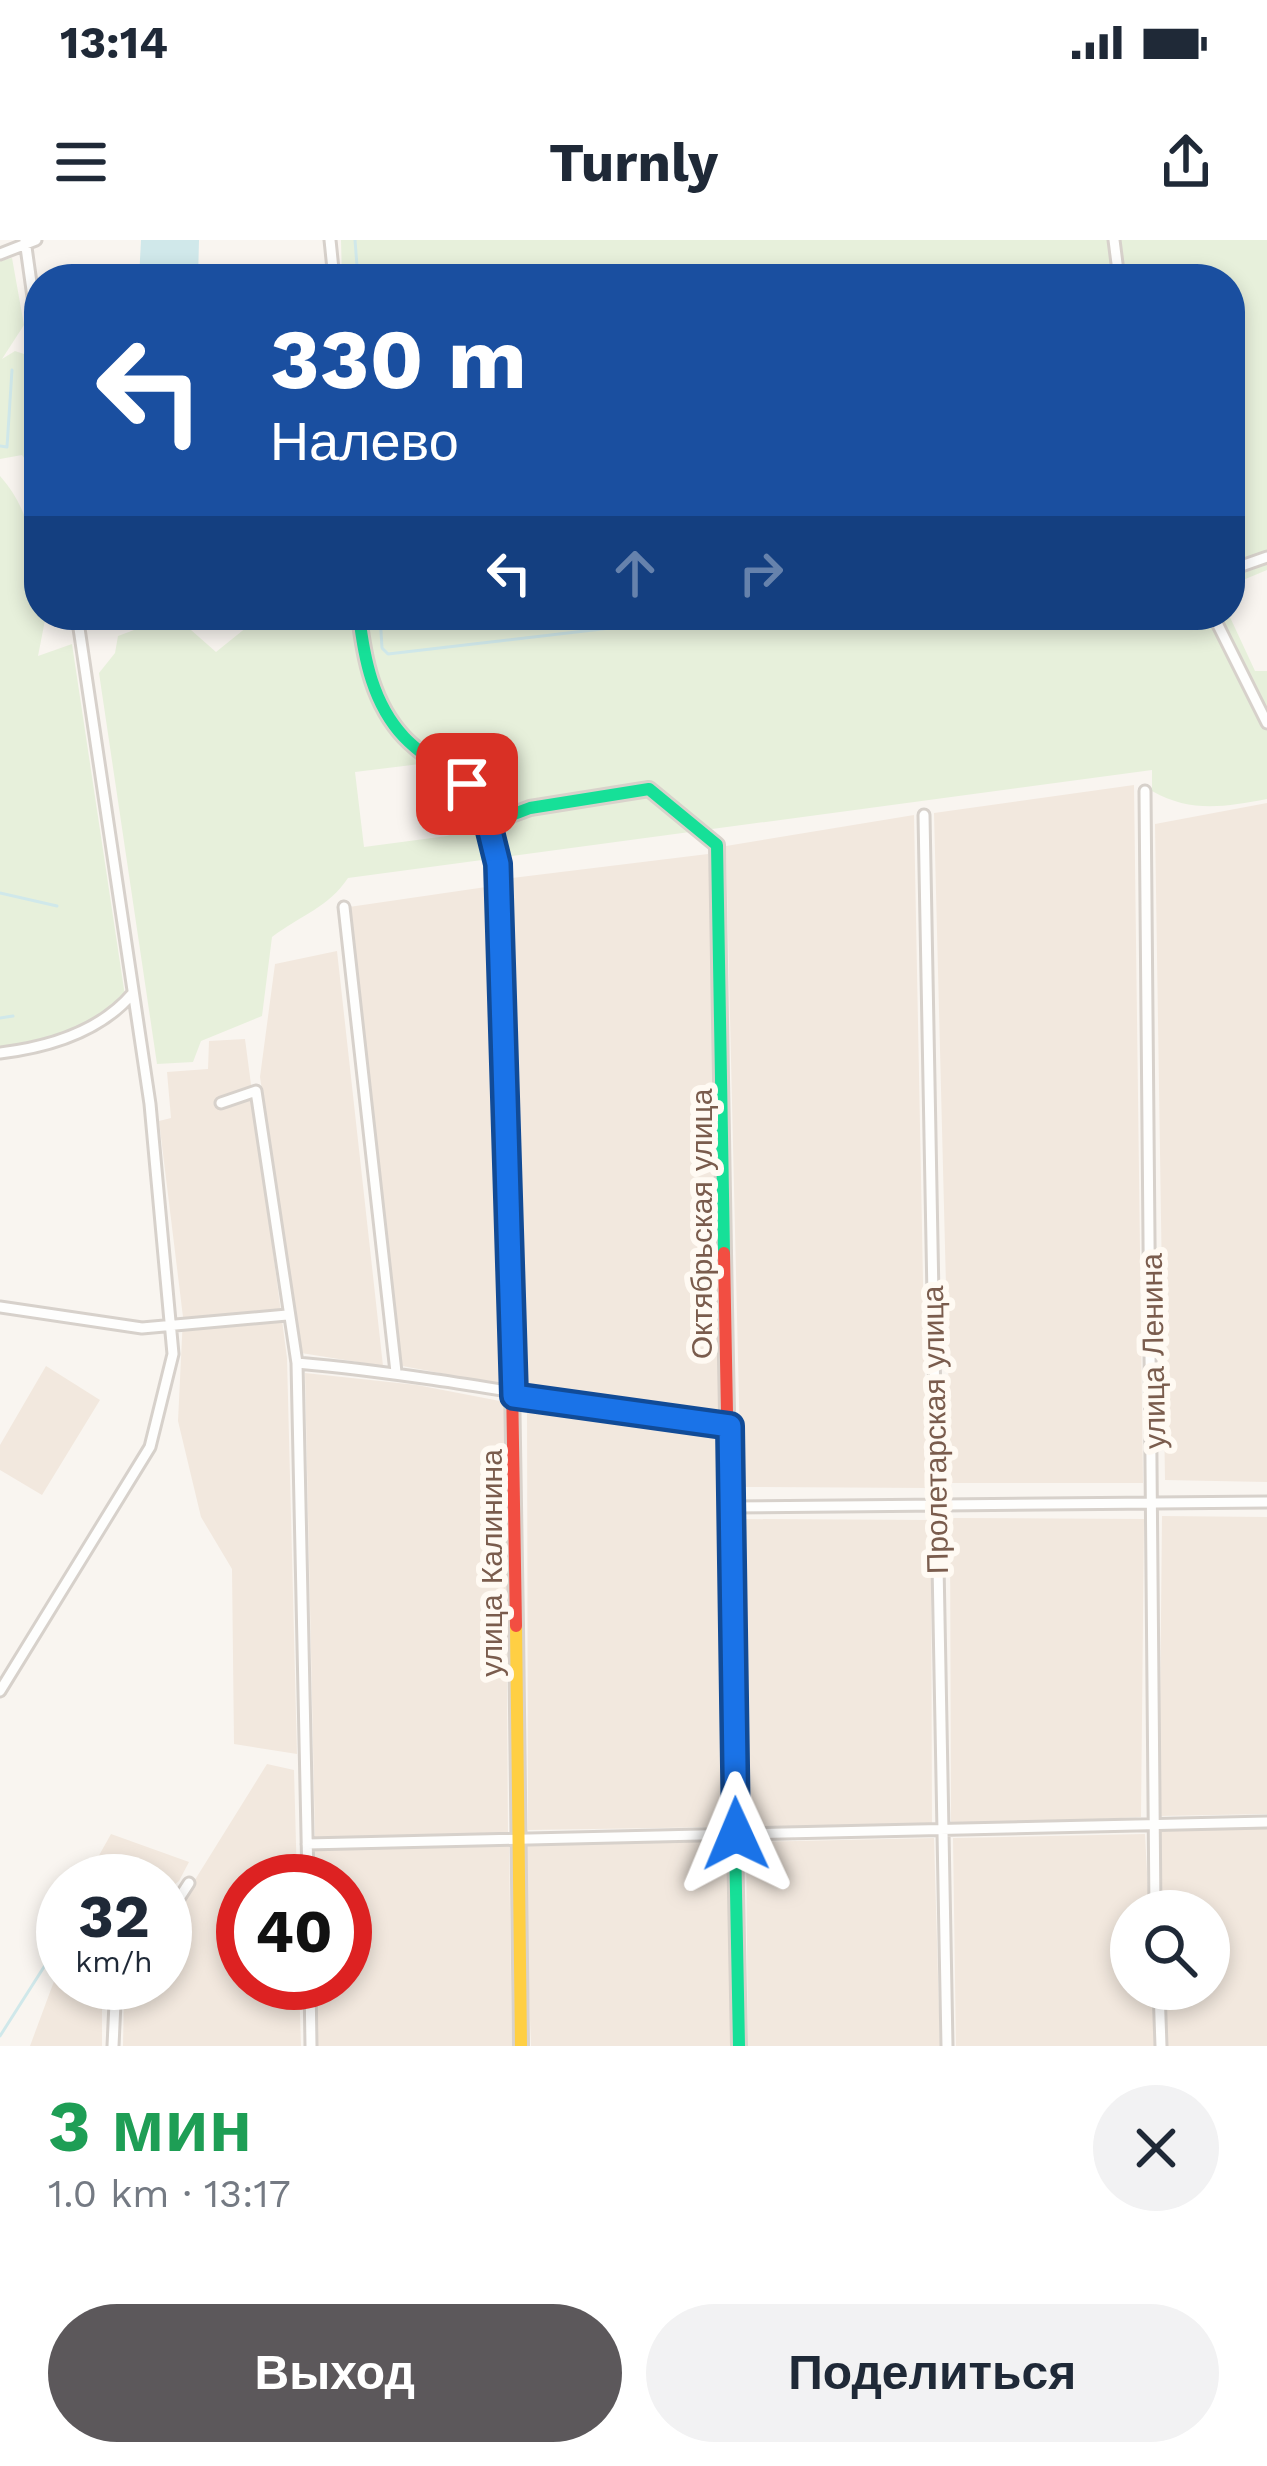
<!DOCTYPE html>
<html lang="ru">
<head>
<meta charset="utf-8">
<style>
	:root { --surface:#fff; --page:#f2f2f3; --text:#1f2937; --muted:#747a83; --accent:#5c585b }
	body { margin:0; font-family:"Work Sans",sans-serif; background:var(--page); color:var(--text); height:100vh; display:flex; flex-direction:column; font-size:45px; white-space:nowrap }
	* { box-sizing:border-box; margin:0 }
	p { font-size:39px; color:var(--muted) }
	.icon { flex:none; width:66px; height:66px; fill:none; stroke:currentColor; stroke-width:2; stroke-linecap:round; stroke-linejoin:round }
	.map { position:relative; height:1806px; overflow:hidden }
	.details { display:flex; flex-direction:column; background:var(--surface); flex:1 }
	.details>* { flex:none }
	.hud { position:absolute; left:24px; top:24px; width:1221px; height:366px; border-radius:48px; box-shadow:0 6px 18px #0003; background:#1a4fa0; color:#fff; overflow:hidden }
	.buttons { position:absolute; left:1110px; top:1650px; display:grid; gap:24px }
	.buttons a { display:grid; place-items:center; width:120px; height:120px; border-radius:50%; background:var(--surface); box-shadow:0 6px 18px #0003; font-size:60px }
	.speed { position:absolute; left:36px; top:1614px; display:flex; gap:24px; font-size:60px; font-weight:700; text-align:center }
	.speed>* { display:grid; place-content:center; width:156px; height:156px; border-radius:50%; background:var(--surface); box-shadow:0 6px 18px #0003; line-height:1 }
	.speed small { font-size:30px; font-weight:400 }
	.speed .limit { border:18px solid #d22; background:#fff; color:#111 }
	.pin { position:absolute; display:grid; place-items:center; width:102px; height:102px; color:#fff; margin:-51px; border-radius:24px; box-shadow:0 6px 18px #0006 }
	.me { position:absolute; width:132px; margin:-66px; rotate:359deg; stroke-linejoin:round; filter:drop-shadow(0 0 9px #0008) }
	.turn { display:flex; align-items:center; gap:42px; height:252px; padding:0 48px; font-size:54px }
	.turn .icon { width:156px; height:156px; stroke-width:2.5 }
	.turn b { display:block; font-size:84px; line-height:102px }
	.lanes { display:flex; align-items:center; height:114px; padding:0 48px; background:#0003; justify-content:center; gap:60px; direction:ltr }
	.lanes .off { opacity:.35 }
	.round { display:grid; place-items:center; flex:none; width:126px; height:126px; border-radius:63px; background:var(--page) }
	.headline { display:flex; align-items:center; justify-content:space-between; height:204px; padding:0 48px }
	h1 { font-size:72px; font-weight:700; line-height:90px; color:#1e9e55 }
	.primary-button { display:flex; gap:24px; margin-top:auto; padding:24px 48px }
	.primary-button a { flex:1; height:138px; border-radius:72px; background:var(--accent); color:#fff; font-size:48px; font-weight:700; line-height:138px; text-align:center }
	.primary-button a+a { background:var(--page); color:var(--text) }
	.status { display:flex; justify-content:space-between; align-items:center; height:84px; padding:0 60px; background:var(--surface); direction:ltr }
	.status svg { height:33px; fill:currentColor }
	header { display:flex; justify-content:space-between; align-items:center; height:156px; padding:0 48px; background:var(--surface); font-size:54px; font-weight:700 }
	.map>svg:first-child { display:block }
	.residential { fill:#f2e8de }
	.green { fill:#e7f0db; fill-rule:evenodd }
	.water { fill:#d0e8ea }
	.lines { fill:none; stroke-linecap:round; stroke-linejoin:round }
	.stream { stroke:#d0e8ea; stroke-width:3 }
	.street-casing { stroke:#d7d1cb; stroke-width:15 }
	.fast-casing { stroke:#d9d2cb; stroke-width:18 }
	.slow-casing { stroke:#d9d2cb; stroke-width:18 }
	.jam-casing { stroke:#d9d2cb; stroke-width:18 }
	.street { stroke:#fefefd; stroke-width:9 }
	.fast { stroke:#16e098; stroke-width:12 }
	.slow { stroke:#ffcf43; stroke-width:12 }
	.jam { stroke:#f24e42; stroke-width:12 }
	.route-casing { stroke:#114b97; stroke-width:30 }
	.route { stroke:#1a73e8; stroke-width:21 }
	.labels { text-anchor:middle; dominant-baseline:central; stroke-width:12; stroke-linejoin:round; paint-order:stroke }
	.street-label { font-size:30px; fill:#7a5c4d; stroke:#fffaf3 }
</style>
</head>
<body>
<div class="status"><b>13:14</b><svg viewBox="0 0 49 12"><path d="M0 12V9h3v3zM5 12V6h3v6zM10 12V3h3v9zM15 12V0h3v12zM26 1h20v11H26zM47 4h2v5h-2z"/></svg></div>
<header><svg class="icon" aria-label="menu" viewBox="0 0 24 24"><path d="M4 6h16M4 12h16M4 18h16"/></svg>Turnly<svg class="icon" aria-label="share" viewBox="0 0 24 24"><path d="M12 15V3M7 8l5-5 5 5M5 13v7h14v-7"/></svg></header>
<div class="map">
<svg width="1267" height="1806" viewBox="0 0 1267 1806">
	<rect width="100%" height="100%" fill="#f9f5f0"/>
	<path class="residential" d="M1134,545L1143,1243H951L934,573Z
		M1267,563V1242L1165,1240L1155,584Z
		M914,575L927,1248L741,1247L726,606Z
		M708,614L714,706L724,1179L524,1148L503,639Z
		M486,647L504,1145L397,1125L349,667Z
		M337,711L383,1126L301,1113L260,837L275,724Z
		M245,799L287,1118L297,1514L234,1504L232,1329L201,1277L178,1181L183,1077L159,881L171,878L167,832L208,829L209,801Z
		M46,1126L100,1160L42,1255L0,1230V1205Z
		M305,1133L417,1145L505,1162L508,1593L315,1597Z
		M527,1169L722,1199L724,1587L528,1590Z
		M1162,1276L1267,1277V1574L1159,1576Z
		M950,1278L1144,1279L1141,1577L951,1586Z
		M740,1279L931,1280L932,1588H747Z
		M267,1524L294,1530L297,1641H243V1743H299L301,1806H123L124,1754L131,1743H165V1688Z
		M1158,1582L1267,1584V1806H1165L1164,1749H1209V1671H1161Z
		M111,1594L189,1622L179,1641L165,1652V1641H139L97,1619Z
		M1145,1594L1149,1671H1131V1749H1152L1154,1806H956L953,1598Z
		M727,1595L731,1806H531L523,1598Z
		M934,1598L940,1806H748L746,1602Z
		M509,1604L512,1806H316L314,1743H345V1641H314V1609Z
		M63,1717V1743H113L102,1764V1806H30Z"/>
	<path class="green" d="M341,0H1267V330L1231,345L1230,355V39H342Z
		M12,18L24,85L2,119L15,111L33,117L39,160L37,235L22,215L0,219V21Z
		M0,236C34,273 39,327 39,375H46L38,416L72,404L125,756C90,790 47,798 0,807Z
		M174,375L216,412L262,375H1229L1255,431H1267V559C1224,567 1191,573 1152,551V530L348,638C328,668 301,675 272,697L262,776L201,801L193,822L157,824L99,433L115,413L118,396ZM420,524C452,539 474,547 483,583L447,596L364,607L355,532Z"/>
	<path class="water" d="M141,0H199L198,39H139Z"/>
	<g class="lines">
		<path class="stream" d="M355,0L358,39
			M0,206L7,207L12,130
			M380,375L382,408L388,414L721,375
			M0,653L57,666
			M0,778L13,776
			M98,1641L106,1630L128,1641
			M0,1796L63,1697"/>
		<defs>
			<path id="street" d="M25,0L39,100
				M330,0L334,39
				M1114,0L1119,39
				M0,14L36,0
				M1230,330L1267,317
				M1213,375L1267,483
				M1145,551L1155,1671
				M924,575L947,1806
				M344,667L396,1132
				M0,813C50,807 100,792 133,753
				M221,863L256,851L297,1123L308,1641
				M0,1067L142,1088L287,1075
				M297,1123C442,1136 585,1166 730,1186
				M728,1267L1267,1262
				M0,1451L150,1207L173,1114L150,864L77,375
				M307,1604L1267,1582
				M165,1680L189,1643
				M310,1743L311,1806
				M1159,1749L1161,1806
				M113,1806L115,1763L123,1743"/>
			<path id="fast" d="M359,375C364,419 373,464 404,497C436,531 480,541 493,591L510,1021
				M490,583L530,568L649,549L717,605L724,1013
				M735,1600L739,1806"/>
			<path id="slow" d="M516,1386L521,1806"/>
			<path id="jam" d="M724,1013L735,1600
				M510,1021L516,1386"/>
		</defs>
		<use href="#street" class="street-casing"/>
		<use href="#fast" class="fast-casing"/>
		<use href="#slow" class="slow-casing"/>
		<use href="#jam" class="jam-casing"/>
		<use href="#street" class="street"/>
		<use href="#fast" class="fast"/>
		<use href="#slow" class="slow"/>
		<use href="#jam" class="jam"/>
	</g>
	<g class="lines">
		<defs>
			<path id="route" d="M467,544L483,563L498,624L514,1156L730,1186L736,1594"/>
		</defs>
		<use href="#route" class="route-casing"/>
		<use href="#route" class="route"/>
	</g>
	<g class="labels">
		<g class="street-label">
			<text transform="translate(701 984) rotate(-90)">Октябрьская улица</text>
			<text transform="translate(1153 1111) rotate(-91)">улица Ленина</text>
			<text transform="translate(935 1190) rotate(-91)">Пролетарская улица</text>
			<text transform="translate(491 1323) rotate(-90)">улица Калинина</text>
		</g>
	</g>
</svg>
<div class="buttons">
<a><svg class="icon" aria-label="search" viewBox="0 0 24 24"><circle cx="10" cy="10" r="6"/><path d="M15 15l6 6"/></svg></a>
</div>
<div class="speed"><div>32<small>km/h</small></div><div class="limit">40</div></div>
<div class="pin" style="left:467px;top:544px;background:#d93025"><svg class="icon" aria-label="arrive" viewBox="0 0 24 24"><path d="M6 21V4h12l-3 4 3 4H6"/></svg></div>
<svg class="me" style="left:736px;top:1594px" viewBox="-20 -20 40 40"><path d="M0-17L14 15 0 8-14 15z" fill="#1a73e8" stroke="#fff" stroke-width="4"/></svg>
<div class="hud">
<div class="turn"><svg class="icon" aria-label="left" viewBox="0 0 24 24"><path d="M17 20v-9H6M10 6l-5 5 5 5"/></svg><div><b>330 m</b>Налево</div></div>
<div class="lanes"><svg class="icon" aria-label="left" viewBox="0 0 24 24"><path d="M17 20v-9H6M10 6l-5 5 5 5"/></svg><svg class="icon off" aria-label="ahead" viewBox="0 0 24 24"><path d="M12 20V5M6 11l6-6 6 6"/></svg><svg class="icon off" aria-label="right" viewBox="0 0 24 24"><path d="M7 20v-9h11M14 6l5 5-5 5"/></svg></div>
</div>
</div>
<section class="details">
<div class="headline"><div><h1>3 мин</h1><p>1.0 km · 13:17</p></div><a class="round"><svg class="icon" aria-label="close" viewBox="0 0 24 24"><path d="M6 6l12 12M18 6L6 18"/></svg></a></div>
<div class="primary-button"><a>Выход</a><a>Поделиться</a></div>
</section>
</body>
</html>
